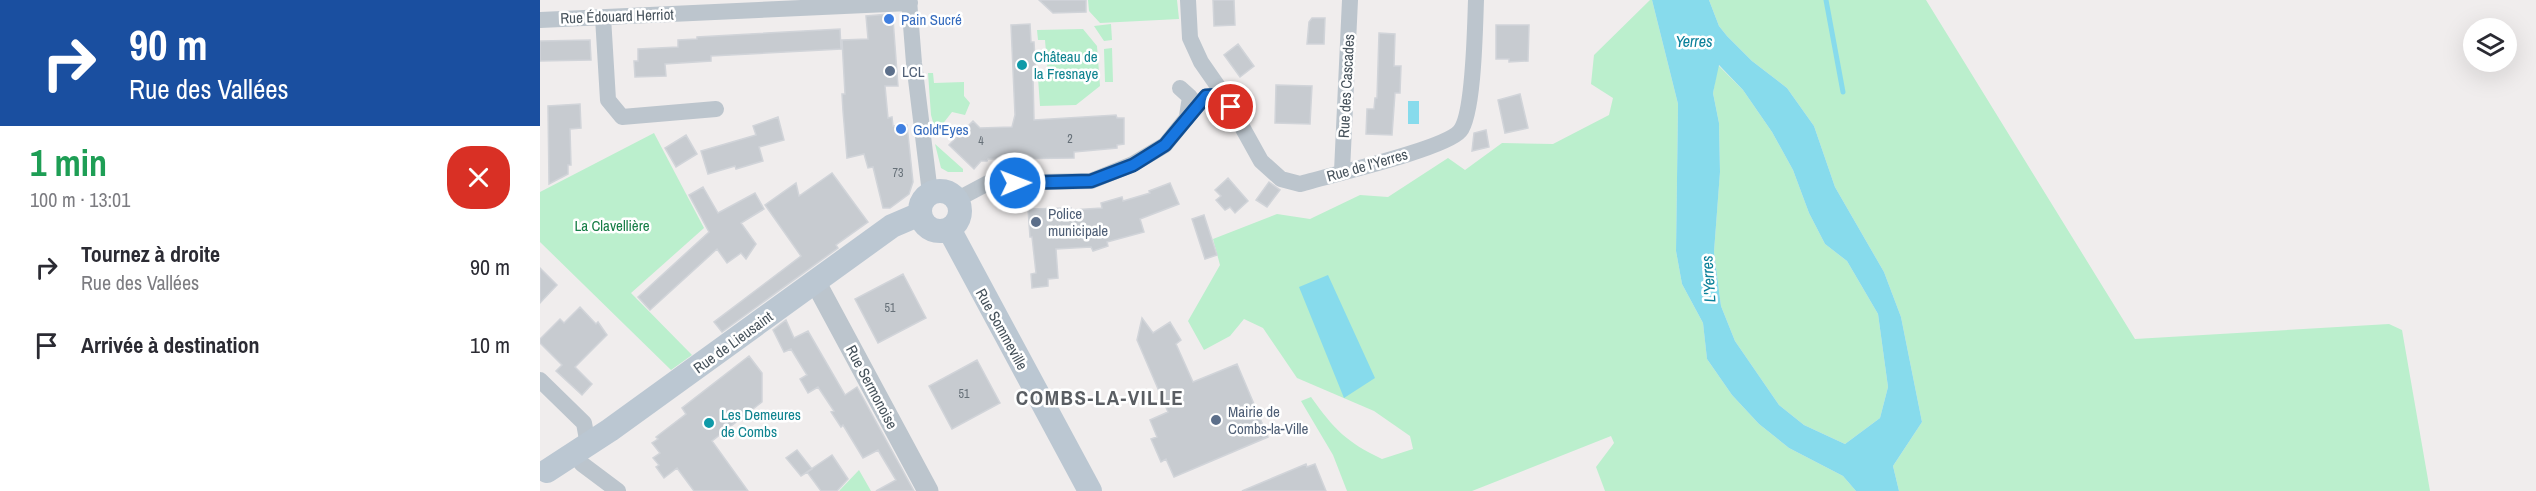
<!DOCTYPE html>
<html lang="fr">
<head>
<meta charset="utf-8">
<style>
	:root { --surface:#fff; --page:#f7f7f7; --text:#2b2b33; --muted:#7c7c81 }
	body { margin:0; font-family:"Archivo Narrow",sans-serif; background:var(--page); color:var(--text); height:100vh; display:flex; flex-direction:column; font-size:22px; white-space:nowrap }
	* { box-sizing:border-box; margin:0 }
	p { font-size:20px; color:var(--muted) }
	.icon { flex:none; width:33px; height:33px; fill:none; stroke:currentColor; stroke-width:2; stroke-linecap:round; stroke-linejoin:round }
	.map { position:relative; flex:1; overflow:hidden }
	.sheet { display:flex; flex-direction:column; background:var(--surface); width:540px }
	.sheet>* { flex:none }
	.banner { background:#1a4fa0; color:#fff; overflow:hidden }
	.buttons { position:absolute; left:1923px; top:18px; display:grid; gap:12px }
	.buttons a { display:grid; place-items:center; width:54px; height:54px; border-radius:50%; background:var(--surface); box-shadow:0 6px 24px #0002; font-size:30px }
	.pin { position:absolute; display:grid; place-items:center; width:51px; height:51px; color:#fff; margin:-26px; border:3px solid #fff; border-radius:50%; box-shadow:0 2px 6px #0007 }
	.me { position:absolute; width:66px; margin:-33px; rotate:89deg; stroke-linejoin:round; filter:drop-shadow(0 0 4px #0008) }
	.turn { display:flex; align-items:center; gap:21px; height:126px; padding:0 30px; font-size:27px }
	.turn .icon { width:78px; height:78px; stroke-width:2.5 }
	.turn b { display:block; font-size:42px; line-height:51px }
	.round { display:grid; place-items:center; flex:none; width:63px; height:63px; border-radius:24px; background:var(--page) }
	.overview { display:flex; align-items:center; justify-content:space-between; height:102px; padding:0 30px }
	h1 { font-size:36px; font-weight:700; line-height:45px; color:#1e9e55 }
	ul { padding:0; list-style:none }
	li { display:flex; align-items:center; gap:18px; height:78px; padding:0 30px }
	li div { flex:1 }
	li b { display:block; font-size:22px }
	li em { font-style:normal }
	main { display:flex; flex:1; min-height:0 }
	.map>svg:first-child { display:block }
	.green { fill:#bbefcd }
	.water { fill:#87dbec; fill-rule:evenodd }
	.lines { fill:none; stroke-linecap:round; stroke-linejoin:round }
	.stream { stroke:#87dbec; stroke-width:5 }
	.building { fill:#c7cbd0; stroke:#d1d4d9; stroke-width:1.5 }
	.minor { stroke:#bcc5cd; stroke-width:16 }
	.tertiary { stroke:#bcc5cd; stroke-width:21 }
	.secondary { stroke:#bbc7d2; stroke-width:24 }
	.route-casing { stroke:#0f4d92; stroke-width:15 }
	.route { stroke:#1776e0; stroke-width:10 }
	.shop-dot { fill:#3f7fe0; stroke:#fff; stroke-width:2 }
	.culture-dot { fill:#0f9aa8; stroke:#fff; stroke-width:2 }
	.service-dot { fill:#5c6f8a; stroke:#fff; stroke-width:2 }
	.labels { text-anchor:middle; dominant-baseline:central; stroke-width:5; stroke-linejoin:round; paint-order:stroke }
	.number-label { font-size:12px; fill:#667078 }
	.street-label { font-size:15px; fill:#46525b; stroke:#fff }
	.shop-label { font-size:15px; fill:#366cbe; stroke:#fff; text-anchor:start }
	.culture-label { font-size:15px; fill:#0d838f; stroke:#fff; text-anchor:start }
	.service-label { font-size:15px; fill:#4e5e75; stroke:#fff; text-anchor:start }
	.park-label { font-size:15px; fill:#167d46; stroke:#fff }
	.water-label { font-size:16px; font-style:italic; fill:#0c819a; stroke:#fff }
	.district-label { font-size:21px; font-weight:bold; letter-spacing:1.5px; fill:#5a5e63; stroke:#fff }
</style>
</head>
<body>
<main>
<section class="sheet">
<div class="banner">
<div class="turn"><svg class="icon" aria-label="right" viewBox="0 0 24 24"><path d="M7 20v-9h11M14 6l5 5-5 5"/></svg><div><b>90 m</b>Rue des Vallées</div></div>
</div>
<div class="overview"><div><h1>1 min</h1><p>100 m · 13:01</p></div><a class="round" style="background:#d93025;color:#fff"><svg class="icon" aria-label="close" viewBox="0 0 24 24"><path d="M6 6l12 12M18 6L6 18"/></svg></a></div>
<ul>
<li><svg class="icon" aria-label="right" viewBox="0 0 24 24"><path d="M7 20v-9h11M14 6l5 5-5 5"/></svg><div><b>Tournez à droite</b><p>Rue des Vallées</p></div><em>90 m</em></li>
<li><svg class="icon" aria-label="arrive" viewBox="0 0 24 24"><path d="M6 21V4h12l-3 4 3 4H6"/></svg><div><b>Arrivée à destination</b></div><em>10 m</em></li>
</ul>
</section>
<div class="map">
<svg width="1996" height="491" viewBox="0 0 1996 491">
	<rect width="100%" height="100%" fill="#f0eded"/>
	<path class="green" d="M548,0H637L639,19L560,23L549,11Z
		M1110,0H1112L1138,104L1136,251L1142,284L1163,323L1167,359L1192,395L1219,424L1249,448L1303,476L1316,491H1065L1056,467L1074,443L1071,436L932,491H807L793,455L761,401L771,397C794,429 806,442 842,459L873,449L870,436L834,411L757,378L723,328L704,319L690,336L664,350L648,321L680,265L673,239L737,214L770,219L820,195L848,197L908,158L925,170L962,143L1013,144L1069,115L1073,98L1051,84L1054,55Z
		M1169,0H1386L1595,339L1849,324L1862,330L1890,491H1359L1353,466L1382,422L1361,317L1344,272L1295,187L1274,126L1247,88L1212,61L1187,36L1179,26Z
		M571,24L572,40L564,41L554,26Z
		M543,29L557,46L560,86L536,105L500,106L498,78L508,76L505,40H498L497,30Z
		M572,48L573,82H565L564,49Z
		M1178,65L1203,90L1232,132L1253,170L1269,213L1285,244L1307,261L1338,314L1348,387L1340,418L1305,444L1264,425L1239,405L1195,341L1181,306L1174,252L1180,171L1179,123L1173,93Z
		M388,73H393L394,83L424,82V96L430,103L425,115L412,112L398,130L395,129L391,115Z
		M114,133L164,228L91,293L152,355L131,370L0,242V192Z
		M395,144L423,169V172H408L401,168Z
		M319,470L331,491H299Z"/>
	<path class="water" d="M1112,0H1169L1179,26L1187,36L1212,61L1247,88L1274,126L1295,187L1344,272L1361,317L1382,422L1353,466L1359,491H1316L1303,476L1249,448L1219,424L1192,395L1167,359L1163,323L1142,284L1136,251L1138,104ZM1179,65L1203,90L1232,132L1253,170L1269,213L1285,244L1307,261L1338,314L1348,387L1340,418L1305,444L1264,425L1239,405L1195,341L1181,306L1174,252L1180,172L1179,123L1173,93Z
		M868,101H879V124H868Z
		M788,275L835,378L804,398L759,287Z"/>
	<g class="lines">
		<path class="stream" d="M1286,0L1303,92"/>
	</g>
	<path class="building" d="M499,0H546V12L513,13Z
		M673,0H694L695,25L674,26Z
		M349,14L353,19L358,86H345L348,118L352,117L353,126L367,125L373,182L369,194L350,208H343L333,167L328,168L324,154L307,158L303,111L302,94H305L302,40L328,39L326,16Z
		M772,18H785L784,44H767L769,22Z
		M490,24L491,42H494L496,76L493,77L494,120L576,115L577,118H584V144L577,145V148L534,152V158L448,159L447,161H441L434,169L409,145L433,121L440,128L472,127L475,115L471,25Z
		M956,25H989L988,61L969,62V59H956Z
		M300,29L301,49L171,56V61L125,64L126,76L95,77L94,61H98V49L138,47V40L157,39V37Z
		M839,33L855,34L854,66H861L860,93H855L852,135L826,134L827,109H834L835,98H837Z
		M50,40L51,60L0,61V41Z
		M698,44L714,66L700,77L684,55Z
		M736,85L772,86L770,124L735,123Z
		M980,94L988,128L965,133L958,100Z
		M40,104L41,128L30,129L31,165H28V174L9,184L8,106Z
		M238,117L244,140L219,147L223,161L196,169L195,166L168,174L161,151L216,135L213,126Z
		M946,130L949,147L932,151L934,133Z
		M146,135L157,154L136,167L125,148Z
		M292,173L328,222L296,245L298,248L182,332L174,322L261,256L225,205L256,183L259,196Z
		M688,178L708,201L695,213L690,207L685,210L676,200L681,196L675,190Z
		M729,182L740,190L727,207L716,200Z
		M630,183L639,204L600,219L604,232L567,242L568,246L553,251L551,247L516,249L518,278L508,279V286L492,288L491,274L496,273L492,237H490L488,209L531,208V210L562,208L561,203L582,197L583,201L610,193L609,191Z
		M163,187L178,213L215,193L224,209L201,223L216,244L206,259L201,253L187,263L177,249L110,310L98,297L169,232L149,195Z
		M664,215L677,255L665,259L652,219Z
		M0,268L17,285L0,303Z
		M363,274L386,318L338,343L315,299Z
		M40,307L56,324L58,322L67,335L35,367L52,384L42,395L16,371L22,365L0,343V339L20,319L24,323Z
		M602,318L613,333L630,322L641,340L636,344L653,382L697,364L728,437L634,477L626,459L621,462L611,439L617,437L610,420L628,412L597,340Z
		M246,320L254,338L268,331L305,395L317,387L374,491H336L356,480L338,450L323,458L303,425L301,427L291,412L294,411L278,387L268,393L260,379L267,375L251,349L244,352L233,330Z
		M209,356L222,373V402L172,441L208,491H154L137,468L124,478L116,467L119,465L113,458L120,453L112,443L118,439L116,437L146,414L142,408Z
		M437,360L460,403L412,429L389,386Z
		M257,450L272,469L261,476L246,458Z
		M292,455L308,479L297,491H281L267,472Z
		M766,464L767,467L775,464L786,491H702Z"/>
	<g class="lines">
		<path class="minor" d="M369,0L374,63L390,193
			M648,0L650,38L661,62L686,98L721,161L741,179L760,184C790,175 905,149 920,131C934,114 935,25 936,0
			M63,17L68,100L82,117L176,109
			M0,20L370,3
			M640,88L650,97L647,116
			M802,171L810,0
			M416,200L448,183L551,181L593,164L625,145L659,103L666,97L677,95L686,98
			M0,380L44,423L48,445
			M35,455L42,464L78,491"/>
		<path class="tertiary" d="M276,283L388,491"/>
		<path class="secondary" d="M380 211a20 20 0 1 1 40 0a20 20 0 1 1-40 0Z
			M409,229L550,491
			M7,471L70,430L352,226L380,214"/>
	</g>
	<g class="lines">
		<defs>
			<path id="route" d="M475,183L551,181L593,165L625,145L666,96C679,94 684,96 691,107"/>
		</defs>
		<use href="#route" class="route-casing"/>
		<use href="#route" class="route"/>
	</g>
	<g class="shop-dot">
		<circle cx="349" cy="19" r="6"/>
		<circle cx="361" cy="129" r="6"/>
	</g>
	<g class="culture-dot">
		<circle cx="482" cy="65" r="6"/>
		<circle cx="169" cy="423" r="6"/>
	</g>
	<g class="service-dot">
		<circle cx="350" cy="71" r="6"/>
		<circle cx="496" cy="222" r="6"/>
		<circle cx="676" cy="420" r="6"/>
	</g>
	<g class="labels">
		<g class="number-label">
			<text x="530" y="139">2</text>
			<text x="441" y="141">4</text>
			<text x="358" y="173">73</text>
			<text x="350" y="308">51</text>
			<text x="424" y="394">51</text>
		</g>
		<g class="street-label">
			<text transform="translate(77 16) rotate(-2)">Rue Édouard Herriot</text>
			<text transform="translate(806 86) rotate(-87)">Rue des Cascades</text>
			<text transform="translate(827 165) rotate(-16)">Rue de l'Yerres</text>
			<text transform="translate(462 329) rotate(61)">Rue Sommeville</text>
			<text transform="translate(193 342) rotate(-36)">Rue de Lieusaint</text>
			<text transform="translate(332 387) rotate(62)">Rue Sermonoise</text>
		</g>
		<g class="shop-label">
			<text x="361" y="19">Pain Sucré</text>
			<text x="373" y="129">Gold'Eyes</text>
		</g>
		<g class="culture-label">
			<text x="494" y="56">Château de<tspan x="494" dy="17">la Fresnaye</tspan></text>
			<text x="181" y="414">Les Demeures<tspan x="181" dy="17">de Combs</tspan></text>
		</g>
		<g class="service-label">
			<text x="362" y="71">LCL</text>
			<text x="508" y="213">Police<tspan x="508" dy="17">municipale</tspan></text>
			<text x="688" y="411">Mairie de<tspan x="688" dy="17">Combs-la-Ville</tspan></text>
		</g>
		<g class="park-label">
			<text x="72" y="225">La Clavellière</text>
		</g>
		<g class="water-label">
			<text x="1154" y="41">Yerres</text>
			<text transform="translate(1168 279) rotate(-94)">L'Yerres</text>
		</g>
		<g class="district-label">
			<text x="560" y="397">COMBS-LA-VILLE</text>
		</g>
	</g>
</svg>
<div class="buttons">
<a><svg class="icon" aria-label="layers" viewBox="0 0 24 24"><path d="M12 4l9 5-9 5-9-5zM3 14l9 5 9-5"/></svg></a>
</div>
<div class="pin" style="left:691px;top:107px;background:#d93025"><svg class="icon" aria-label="arrive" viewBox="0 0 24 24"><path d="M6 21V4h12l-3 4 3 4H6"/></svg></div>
<svg class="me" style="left:475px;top:183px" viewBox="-20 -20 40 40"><circle r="17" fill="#1776e0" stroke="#fff" stroke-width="3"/><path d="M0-11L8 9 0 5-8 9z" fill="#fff"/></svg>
</div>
</main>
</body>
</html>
